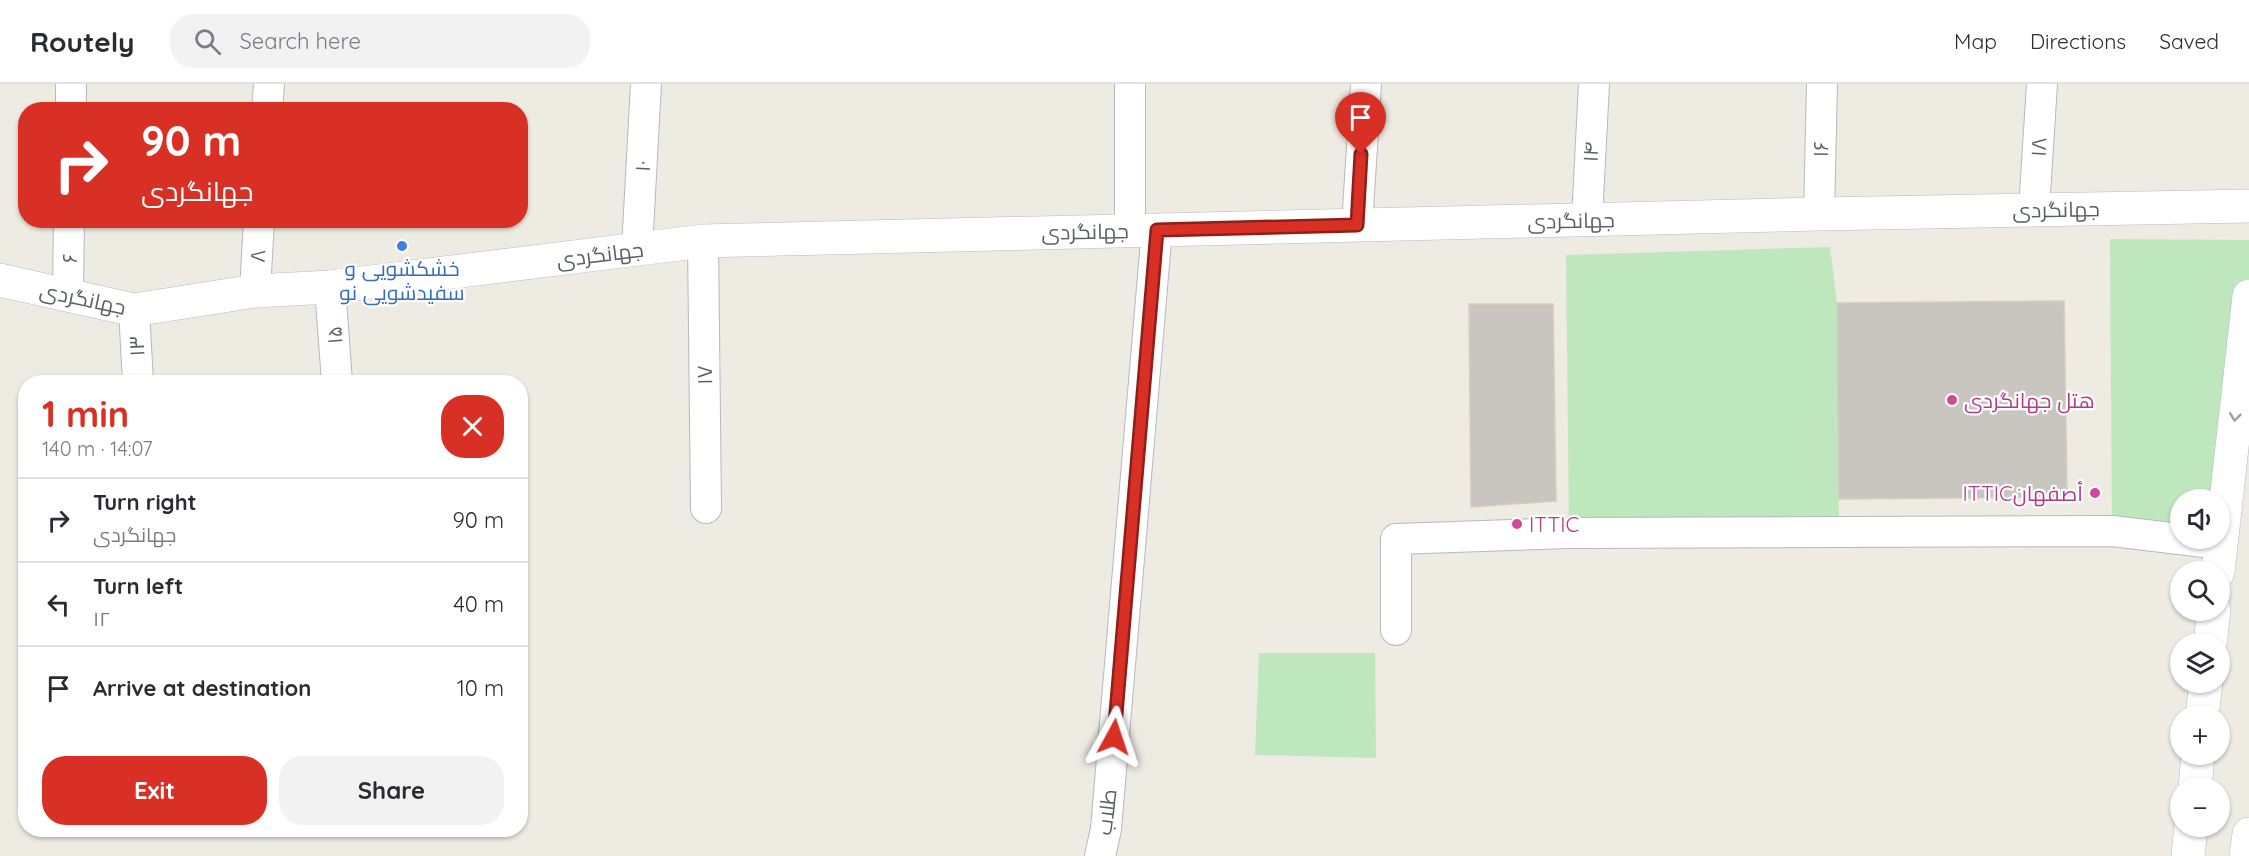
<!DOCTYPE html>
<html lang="en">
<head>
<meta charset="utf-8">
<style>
	:root { --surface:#fff; --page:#f2f2f3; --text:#2b2b33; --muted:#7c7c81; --line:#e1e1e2; --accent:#d93025 }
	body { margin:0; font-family:Quicksand,Cairo,sans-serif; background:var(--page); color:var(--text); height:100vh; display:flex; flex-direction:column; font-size:22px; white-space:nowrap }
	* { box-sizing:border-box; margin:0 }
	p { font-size:20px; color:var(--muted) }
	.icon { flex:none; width:33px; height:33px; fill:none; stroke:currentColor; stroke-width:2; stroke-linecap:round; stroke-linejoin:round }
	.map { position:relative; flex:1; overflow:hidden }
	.side { position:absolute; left:18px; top:291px; width:510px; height:462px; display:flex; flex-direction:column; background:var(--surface); border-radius:24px; box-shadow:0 2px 4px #0004 }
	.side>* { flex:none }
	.guide { position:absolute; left:18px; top:18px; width:510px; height:126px; border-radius:24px; box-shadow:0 2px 4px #0004; background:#d93025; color:#fff; overflow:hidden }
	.buttons { position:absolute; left:2170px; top:405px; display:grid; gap:12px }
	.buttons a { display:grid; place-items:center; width:60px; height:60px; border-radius:50%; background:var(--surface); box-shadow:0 2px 4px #0004; font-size:30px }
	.pin { position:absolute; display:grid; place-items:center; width:51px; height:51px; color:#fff; margin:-62px -26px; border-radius:50% 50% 50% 0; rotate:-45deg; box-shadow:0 0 6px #0007 }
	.pin .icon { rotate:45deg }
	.me { position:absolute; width:66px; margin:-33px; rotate:5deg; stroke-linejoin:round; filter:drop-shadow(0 0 4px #0008) }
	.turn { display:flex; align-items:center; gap:21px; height:126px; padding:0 24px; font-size:27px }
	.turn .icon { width:78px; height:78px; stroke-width:2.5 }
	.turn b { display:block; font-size:42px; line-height:51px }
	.round { display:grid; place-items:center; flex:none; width:63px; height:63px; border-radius:24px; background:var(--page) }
	.summary { display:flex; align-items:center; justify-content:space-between; height:102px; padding:0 24px }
	h1 { font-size:36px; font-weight:700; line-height:45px; color:var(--accent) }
	.button { display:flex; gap:12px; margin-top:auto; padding:12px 24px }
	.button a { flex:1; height:69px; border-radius:24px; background:var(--accent); color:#fff; font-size:24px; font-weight:700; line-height:69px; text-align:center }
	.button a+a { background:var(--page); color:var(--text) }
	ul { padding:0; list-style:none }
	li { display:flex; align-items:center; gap:18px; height:84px; padding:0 24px; border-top:2px solid var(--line) }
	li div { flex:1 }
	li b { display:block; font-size:22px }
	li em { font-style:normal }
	header { display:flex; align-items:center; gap:36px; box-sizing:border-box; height:84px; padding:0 30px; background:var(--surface); border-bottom:2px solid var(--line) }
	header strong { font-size:28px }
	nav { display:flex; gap:33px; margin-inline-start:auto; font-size:21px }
	.search { width:420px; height:54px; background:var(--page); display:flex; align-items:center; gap:15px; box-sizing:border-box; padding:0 21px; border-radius:24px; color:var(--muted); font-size:22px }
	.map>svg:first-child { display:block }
	.green { fill:#bee7bd; fill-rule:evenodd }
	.building { fill:#c9c6bf; stroke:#d3cdc0; stroke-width:1.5 }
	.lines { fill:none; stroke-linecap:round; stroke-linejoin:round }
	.minor-casing { stroke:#b5b9bd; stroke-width:32 }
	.tertiary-casing { stroke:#b5b9bd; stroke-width:34 }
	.secondary-casing { stroke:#b6bac0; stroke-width:34 }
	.minor { stroke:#fff; stroke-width:30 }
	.tertiary { stroke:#fff; stroke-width:33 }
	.secondary { stroke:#fff; stroke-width:33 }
	.oneway { stroke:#9d9fa2 }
	.route-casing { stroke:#8d1f18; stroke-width:15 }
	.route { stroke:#d93025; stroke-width:10 }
	.shop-dot { fill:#3f7fe0; stroke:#fff; stroke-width:2 }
	.hotel-dot { fill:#d1479c; stroke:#fff; stroke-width:2 }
	.labels { text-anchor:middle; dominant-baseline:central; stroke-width:4.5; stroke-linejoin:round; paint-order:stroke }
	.street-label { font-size:21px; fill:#5b5f64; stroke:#fff }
	.shop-label { font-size:21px; fill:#366cbe; stroke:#fff }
	.hotel-label { font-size:21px; fill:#b23c85; stroke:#fff; text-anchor:start }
</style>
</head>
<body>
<header>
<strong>Routely</strong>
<div class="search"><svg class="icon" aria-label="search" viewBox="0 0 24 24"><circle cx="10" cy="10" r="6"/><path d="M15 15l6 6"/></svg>Search here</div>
<nav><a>Map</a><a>Directions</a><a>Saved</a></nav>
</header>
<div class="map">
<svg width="2249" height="772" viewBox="0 0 2249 772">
	<rect width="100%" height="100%" fill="#eeebe2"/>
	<path class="green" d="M2110,155L2249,156V212L2221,460L2112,447ZM2181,416H2220V454H2181Z
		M1830,163L1837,219L1839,448L1569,449L1566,171Z
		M1259,569H1375L1376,674L1255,671Z"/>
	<path class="building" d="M2064,217L2067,413L1839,415L1837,219Z
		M1469,220H1553L1556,417L1471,423Z"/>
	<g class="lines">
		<defs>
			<path id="minor" d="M71,26V0
				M267,26L269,0
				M2034,125L2042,0
				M1819,130L1822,0
				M1587,135L1594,0
				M1357,141L1366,0
				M1130,146V0
				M703,157L706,424
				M637,165L646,0
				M330,203L337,298
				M255,207L259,136
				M68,211L69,136
				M134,226L138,298
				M1396,546V455L1569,449L2112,447L2221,460
				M1100,772L1106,745L1157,145"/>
			<path id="tertiary" d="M0,196L134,226L255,207L330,203L703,157L1819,130L2249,122"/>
			<path id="secondary" d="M2218,488L2249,212
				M2210,560L2214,526
				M2202,632L2206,598
				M2195,704L2198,670
				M2188,772L2191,742
				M2246,772L2249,750"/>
		</defs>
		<use href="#minor" class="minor-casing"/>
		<use href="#tertiary" class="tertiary-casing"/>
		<use href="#secondary" class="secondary-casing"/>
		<use href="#minor" class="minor"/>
		<use href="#tertiary" class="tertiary"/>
		<use href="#secondary" class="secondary"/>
	</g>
	<defs><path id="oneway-chevron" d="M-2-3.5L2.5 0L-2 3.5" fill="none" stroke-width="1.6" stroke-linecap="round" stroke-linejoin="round" transform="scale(1.5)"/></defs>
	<use class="oneway" href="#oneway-chevron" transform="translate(2235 333) rotate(97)"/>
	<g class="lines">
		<defs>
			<path id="route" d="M1114,653L1157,146L1357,141L1361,70"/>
		</defs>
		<use href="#route" class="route-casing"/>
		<use href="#route" class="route"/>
	</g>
	<circle class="shop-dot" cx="402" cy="162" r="6"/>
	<g class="hotel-dot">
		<circle cx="1952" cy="316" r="6"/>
		<circle cx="2095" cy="409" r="6"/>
		<circle cx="1517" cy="440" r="6"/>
	</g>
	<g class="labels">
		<g class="street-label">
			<text transform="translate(2038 63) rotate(-87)">۱۸</text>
			<text transform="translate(1820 65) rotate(-89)">۱۶</text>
			<text transform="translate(1590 68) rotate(-87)">۱۴</text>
			<text transform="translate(642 82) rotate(-87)">۱۰</text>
			<text transform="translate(2056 125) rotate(-1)">جهانگردی</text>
			<text transform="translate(1571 136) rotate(-1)">جهانگردی</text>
			<text transform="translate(1085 147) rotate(-1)">جهانگردی</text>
			<text transform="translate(600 170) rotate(-7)">جهانگردی</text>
			<text transform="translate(257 172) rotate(-86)">۸</text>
			<text transform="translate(69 174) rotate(-89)">۶</text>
			<text transform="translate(83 214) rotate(12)">جهانگردی</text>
			<text transform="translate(334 251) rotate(-94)">۱۵</text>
			<text transform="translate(136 262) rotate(-93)">۱۳</text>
			<text transform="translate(704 291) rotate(-91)">۱۷</text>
			<text transform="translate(1106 728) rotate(-83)">طلاب</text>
		</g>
		<g class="shop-label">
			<text x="402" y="184">خشکشویی و<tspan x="402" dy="24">سفیدشویی نو</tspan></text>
		</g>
		<g class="hotel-label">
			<text x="1964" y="316">هتل جهانگردی</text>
			<text x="2083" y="409" text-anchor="end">ITTICأصفهان</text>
			<text x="1529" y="440">ITTIC</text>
		</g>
	</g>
</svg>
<div class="buttons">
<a><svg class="icon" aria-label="sound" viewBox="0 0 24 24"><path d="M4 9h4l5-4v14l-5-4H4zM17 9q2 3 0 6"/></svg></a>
<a><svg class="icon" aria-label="search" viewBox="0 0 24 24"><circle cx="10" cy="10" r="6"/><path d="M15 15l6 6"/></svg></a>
<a><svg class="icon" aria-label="layers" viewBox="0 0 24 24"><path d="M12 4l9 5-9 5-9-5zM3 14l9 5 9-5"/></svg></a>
<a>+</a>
<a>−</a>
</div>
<div class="pin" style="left:1361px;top:70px;background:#d93025"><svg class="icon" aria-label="arrive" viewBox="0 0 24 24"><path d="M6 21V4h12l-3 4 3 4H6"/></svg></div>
<svg class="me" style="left:1114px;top:653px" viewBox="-20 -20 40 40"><path d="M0-17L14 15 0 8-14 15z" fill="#d93025" stroke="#fff" stroke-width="4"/></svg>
<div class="guide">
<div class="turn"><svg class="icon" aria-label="right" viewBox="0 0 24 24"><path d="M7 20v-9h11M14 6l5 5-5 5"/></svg><div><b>90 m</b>جهانگردی</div></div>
</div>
<section class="side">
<div class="summary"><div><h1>1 min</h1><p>140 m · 14:07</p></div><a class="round" style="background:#d93025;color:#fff"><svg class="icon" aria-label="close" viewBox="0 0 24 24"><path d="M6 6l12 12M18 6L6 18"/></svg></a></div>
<ul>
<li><svg class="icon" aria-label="right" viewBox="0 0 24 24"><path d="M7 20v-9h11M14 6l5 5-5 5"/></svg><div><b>Turn right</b><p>جهانگردی</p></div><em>90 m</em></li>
<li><svg class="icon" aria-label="left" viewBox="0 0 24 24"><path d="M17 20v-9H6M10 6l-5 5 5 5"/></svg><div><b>Turn left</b><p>۱۲</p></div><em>40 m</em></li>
<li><svg class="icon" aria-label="arrive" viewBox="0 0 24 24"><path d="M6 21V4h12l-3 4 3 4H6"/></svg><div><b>Arrive at destination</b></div><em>10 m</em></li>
</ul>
<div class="button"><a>Exit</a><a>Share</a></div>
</section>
</div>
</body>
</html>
